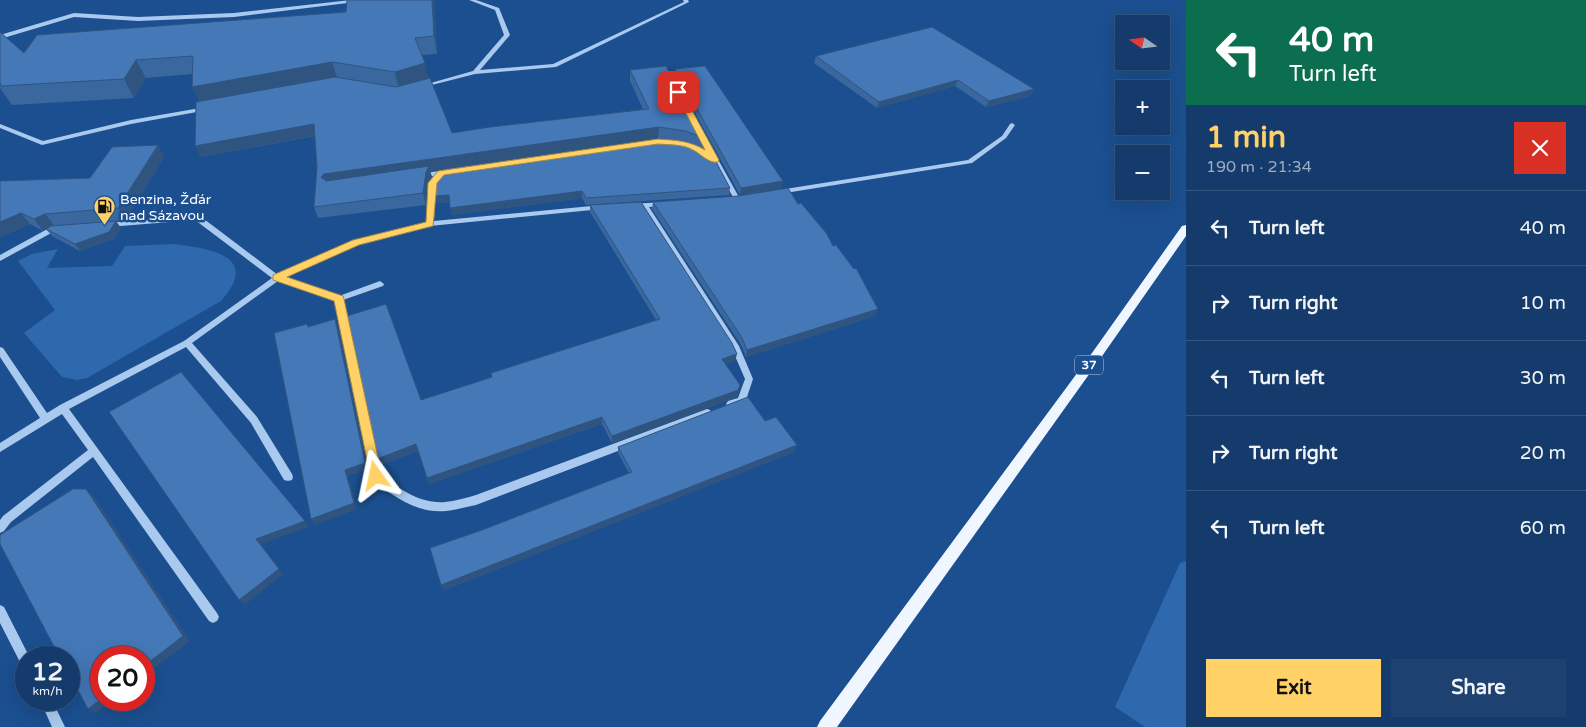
<!DOCTYPE html>
<html lang="en">
<head>
<meta charset="utf-8">
<style>
	:root { --surface:#143b6b; --page:#1d4271; --text:#f1f3f6; --muted:#9dadc1; --line:#33557e; --accent:#ffd166 }
	body { margin:0; font-family:"Varela Round",sans-serif; background:var(--page); color:var(--text); height:100vh; display:flex; flex-direction:column; font-size:19px; white-space:nowrap }
	* { box-sizing:border-box; margin:0 }
	p { font-size:16px; color:var(--muted) }
	.icon { flex:none; width:28px; height:28px; fill:none; stroke:currentColor; stroke-width:2; stroke-linecap:round; stroke-linejoin:round }
	.map { position:relative; flex:1; overflow:hidden }
	.drawer { display:flex; flex-direction:column; background:var(--surface); width:400px }
	.drawer>* { flex:none }
	.hud { background:#0b6e4f; color:#fff; overflow:hidden }
	.needle { width:32px; rotate:284deg }
	.fabs { position:absolute; left:1115px; top:15px; display:grid; gap:10px }
	.fabs a { display:grid; place-items:center; width:55px; height:55px; border-radius:0px; background:var(--surface); box-shadow:0 5px 20px #0002,0 0 0 1px var(--line); font-size:25px }
	.speed { position:absolute; left:15px; top:646px; display:flex; gap:10px; font-size:25px; font-weight:700; text-align:center }
	.speed>* { display:grid; place-content:center; width:65px; height:65px; border-radius:50%; background:var(--surface); box-shadow:0 5px 20px #0002,0 0 0 1px var(--line); line-height:1 }
	.speed small { font-size:12px; font-weight:400 }
	.speed .limit { border:8px solid #d22; background:#fff; color:#111 }
	.pin { position:absolute; display:grid; place-items:center; width:42px; height:42px; color:#fff; margin:-21px; border-radius:10px; box-shadow:0 2px 8px #0006 }
	.me { position:absolute; width:55px; margin:-28px; rotate:348deg; stroke-linejoin:round; filter:drop-shadow(0 0 4px #0008) }
	.turn { display:flex; align-items:center; gap:18px; height:105px; padding:0 20px; font-size:22px }
	.turn .icon { width:65px; height:65px; stroke-width:2.5 }
	.turn b { display:block; font-size:35px; line-height:42px }
	.round { display:grid; place-items:center; flex:none; width:52px; height:52px; border-radius:0px; background:var(--page) }
	.summary { display:flex; align-items:center; justify-content:space-between; height:85px; padding:0 20px }
	h1 { font-size:30px; font-weight:800; line-height:38px; color:var(--accent) }
	.action { display:flex; gap:10px; margin-top:auto; padding:10px 20px }
	.action a { flex:1; height:58px; border-radius:0px; background:var(--accent); color:#111; font-size:20px; font-weight:800; line-height:58px; text-align:center }
	.action a+a { background:var(--page); color:var(--text) }
	ul { padding:0; list-style:none }
	li { display:flex; align-items:center; gap:15px; height:75px; padding:0 20px; border-top:1px solid var(--line) }
	li div { flex:1 }
	li b { display:block; font-size:19px }
	li em { font-style:normal }
	main { display:flex; flex:1; min-height:0 }
	.map>svg:first-child { display:block }
	.green { fill:#2e69ad }
	.lines { fill:none; stroke-linecap:round; stroke-linejoin:round }
	.minor { fill:#a9c9ee; fill-rule:evenodd }
	.major { fill:#f0f6ff; fill-rule:evenodd }
	.wall { fill:#3a679d }
	.shaded-wall { fill:#305480 }
	.building { fill:#4478b7; stroke:#305480 }
	.route { fill:#ffd166; stroke:#a68842 }
	.labels { text-anchor:middle; dominant-baseline:central; stroke-width:5; stroke-linejoin:round; paint-order:stroke }
	.shield { fill:#1b4f8f; stroke:#bbcadd; stroke-width:1 }
	.shield-label { font-size:12px; font-weight:bold; fill:#fff }
	.poi-label { font-size:14px; fill:#fff; stroke:#1b4f8f; text-anchor:start }
</style>
</head>
<body>
<main>
<div class="map">
<svg width="1186" height="727" viewBox="0 0 1186 727">
	<rect width="100%" height="100%" fill="#1b4f8f"/>
	<path class="green" d="M175,244C211,249 261,256 221,301L87,378L77,380L62,377L24,333L55,310L18,261L32,254L58,249L47,268L112,266L125,246Z
		M1186,561V727H1145L1115,707L1180,563Z"/>
	<g class="lines">
		<path class="minor" d="M351,0H366L364,1L234,17L138,21L74,17L0,39V35L74,13L138,17L234,13Z
			M469,0H476L499,8L510,35L480,70L553,64L684,2L683,0H688L689,2L556,67L475,74L420,88V86L473,71L504,35L495,10Z
			M206,107L209,109L208,110L131,124L42,145L0,128V124L43,141L131,120Z
			M1012,123L1015,125L1006,138L972,163L779,194L776,192L779,190L968,160L1002,136L1010,124Z
			M701,132L704,134L740,199L739,201H737L734,199L698,134Z
			M451,169L454,171L453,172L444,174L436,183L434,221L602,205L606,207L602,209L430,226L358,244L285,278L339,296L380,281L384,284L383,286L343,300L380,474C399,489 420,504 445,502C455,501 466,498 476,495L707,409L710,410L712,413L710,416L476,505C466,507 456,510 446,511C418,514 392,496 372,479L371,476L335,301L278,281L192,343L257,417L292,474L293,477L292,480L288,481L284,480L251,423L186,347L69,409L217,613L219,617L217,621L213,623L209,621L93,457L11,522L4,531L0,533V520L3,516L88,450L62,414L0,452V443L40,418L0,357V347L3,348L47,413L60,405L184,341L272,278L195,220L108,227L104,225L105,223L200,216L278,275L353,240L426,223L430,183L435,176L420,178L417,176L420,174Z
			M664,202H666V206L649,207L739,346L753,379L745,403L731,408L728,407L726,404L728,401L738,398L745,379L732,349L642,208H632L628,206L632,204Z
			M51,227H60L64,229L63,231H55L0,261V255Z
			M0,605L4,607L30,658H26V668L22,666L0,623Z
			M40,700H52L65,727H52Z"/>
		<path class="major" d="M1186,225V236L1100,359L837,727H817L820,721L1092,353L1182,226Z"/>
	</g>
	<path class="wall" d="M347,0H434L437,54L422,55L428,78L452,133L643,109L630,81V70L706,139L704,150L685,142L658,138L430,171L432,177L428,183L426,205L318,218L314,207L317,167L315,136L200,157L199,102L193,74L146,78L134,98L12,105L0,88V32L24,53L346,12Z
		M816,56L1034,89L1030,96L986,107L955,86L877,108L814,63Z
		M675,69L783,181L781,188L740,195L675,76Z
		M164,157L126,220L53,226L121,228L114,239L80,251L52,236L46,229L43,231L30,224L0,237V181L90,178Z
		M444,169L730,188L729,195L586,205L582,198L452,215L450,202L437,203L435,196Z
		M653,202L798,204L833,246L875,316L746,357L741,345L652,209Z
		M590,205L735,361L725,364L740,385L737,397L612,443L602,424L429,484L418,451L380,465L377,459L421,400L492,377L656,320L590,212Z
		M765,421L797,445L794,452L444,590L441,585L482,530L629,473L618,453V447Z"/>
	<path class="shaded-wall" d="M432,0H434L437,54L434,36Z
		M136,60L146,78L134,98L124,79Z
		M332,62L338,80L201,105L192,87Z
		M425,63L429,82L399,90L395,72Z
		M958,80L955,86L877,108L879,102Z
		M1034,89L1030,96L986,107L989,101Z
		M314,124L318,135L200,157L195,146Z
		M659,127L658,138L430,171L432,177L428,183L426,205L423,193L328,185L321,177L324,174Z
		M158,145L164,157L126,220L118,208Z
		M783,181L781,188L740,195L741,188Z
		M582,191V198L452,215L450,208Z
		M449,195L450,202L437,203L435,196Z
		M21,213L30,224L0,237V222Z
		M45,214L54,225L43,231L34,219Z
		M116,221L121,228L114,239L80,251L75,244Z
		M878,309L875,316L746,357L747,350Z
		M335,319L338,326L368,469L348,476L357,509L315,525L311,519Z
		M737,354L735,361L720,366L722,359Z
		M740,385L737,397L612,443V436Z
		M602,417V424L429,484L427,478Z
		M416,444L418,451L380,465L377,459Z
		M797,445L794,452L444,590L441,585Z
		M86,489L93,495L190,641L144,676V666Z
		M305,521L309,527L261,544L283,574L245,605L239,600L256,539Z
		M101,699V700H113L96,713L88,709Z"/>
	<path class="building" d="M347,0H432L434,36L415,38L425,63L395,72L332,62L192,87L193,56L136,60L124,79L0,86L1,84L0,83V32L24,53L37,35L346,12Z
		M932,27L1034,89L989,101L958,80L879,102L816,56Z
		M666,66L706,139L686,131L659,127L324,174L321,177L326,181L429,166L426,172L423,193L314,207L317,167L314,124L195,146L196,102L335,77L396,87L430,78L452,133L490,127L649,109L630,70Z
		M705,66L783,181L741,188L675,69Z
		M659,139L686,143L714,158L730,188L586,198L582,191L450,208L449,195L435,196L436,177L444,169Z
		M158,145L118,208L45,214L34,219L21,213L0,222V181L90,178L112,147Z
		M788,188L798,204L801,203L827,234L833,246L836,245L854,269L856,268L878,309L747,350L742,338L653,202L738,196Z
		M641,202L732,343L737,354L722,359L740,385L738,390L612,436L602,417L427,478L416,444L377,459L347,316L386,304L421,400L492,377L491,373L660,319L590,205Z
		M116,221L109,232L75,244L46,229L51,226Z
		M335,319L365,463L345,470L354,503L311,519L274,333L307,324L308,327Z
		M181,372L305,521L256,539L279,569L239,600L109,412Z
		M748,397L765,421L776,417L797,445L441,585L430,548L482,530L632,472L618,447Z
		M73,489H86L183,636L144,666V658H101V699L88,709L69,673V658H60L0,544V535Z"/>
	<path class="route" d="M678,90L682,92L719,160L718,162C709,164 701,154 693,150C683,144 669,145 658,144L444,175L437,183L433,226L359,245L287,277L343,296L344,299L382,476L381,479L376,481L371,479L334,301L273,280V275L353,240L426,222L428,183L438,171L658,139C675,140 691,141 705,150L675,92Z"/>
	<defs>
		<symbol id="fuel-pin" viewBox="-11 -11 22 30"><path d="M0 17L-7.5 6A9.5 9.5 0 1 1 7.5 6Z" fill="#ffd166" stroke="#1b4f8f"/><path d="M-5.5-6h7V0h2V4h1.3V-2.5L3-4.5l.8-.8L6-3V5H2.5V1h-1V6h-7ZM-4.2-4.7v3.2H.2V-4.7Z" fill="#111"/></symbol>
	</defs>
	<g fill-rule="evenodd">
		<use href="#fuel-pin" x="92" y="194" width="25" height="34"/>
	</g>
	<g class="labels">
		<rect class="shield" x="1075" y="355.5" width="28" height="19" rx="4"/>
		<g class="shield-label">
			<text x="1089" y="365">37</text>
		</g>
		<g class="poi-label">
			<text x="120" y="199">Benzina, Žďár<tspan x="120" dy="16">nad Sázavou</tspan></text>
		</g>
	</g>
</svg>
<div class="fabs">
<a><svg class="needle" viewBox="-14 -14 28 28"><path d="M0-13l5 13h-10z" fill="#e53935"/><path d="M0 13l5-13h-10z" fill="#9dadc1"/></svg></a>
<a>+</a>
<a>−</a>
</div>
<div class="speed"><div>12<small>km/h</small></div><div class="limit">20</div></div>
<div class="pin" style="left:678px;top:92px;background:#d93025"><svg class="icon" aria-label="arrive" viewBox="0 0 24 24"><path d="M6 21V4h12l-3 4 3 4H6"/></svg></div>
<svg class="me" style="left:376px;top:476px" viewBox="-20 -20 40 40"><path d="M0-17L14 15 0 8-14 15z" fill="#ffd166" stroke="#fff" stroke-width="4"/></svg>
</div>
<section class="drawer">
<div class="hud">
<div class="turn"><svg class="icon" aria-label="left" viewBox="0 0 24 24"><path d="M17 20v-9H6M10 6l-5 5 5 5"/></svg><div><b>40 m</b>Turn left</div></div>
</div>
<div class="summary"><div><h1>1 min</h1><p>190 m · 21:34</p></div><a class="round" style="background:#d93025;color:#fff"><svg class="icon" aria-label="close" viewBox="0 0 24 24"><path d="M6 6l12 12M18 6L6 18"/></svg></a></div>
<ul>
<li><svg class="icon" aria-label="left" viewBox="0 0 24 24"><path d="M17 20v-9H6M10 6l-5 5 5 5"/></svg><div><b>Turn left</b></div><em>40 m</em></li>
<li><svg class="icon" aria-label="right" viewBox="0 0 24 24"><path d="M7 20v-9h11M14 6l5 5-5 5"/></svg><div><b>Turn right</b></div><em>10 m</em></li>
<li><svg class="icon" aria-label="left" viewBox="0 0 24 24"><path d="M17 20v-9H6M10 6l-5 5 5 5"/></svg><div><b>Turn left</b></div><em>30 m</em></li>
<li><svg class="icon" aria-label="right" viewBox="0 0 24 24"><path d="M7 20v-9h11M14 6l5 5-5 5"/></svg><div><b>Turn right</b></div><em>20 m</em></li>
<li><svg class="icon" aria-label="left" viewBox="0 0 24 24"><path d="M17 20v-9H6M10 6l-5 5 5 5"/></svg><div><b>Turn left</b></div><em>60 m</em></li>
</ul>
<div class="action"><a>Exit</a><a>Share</a></div>
</section>
</main>
</body>
</html>
